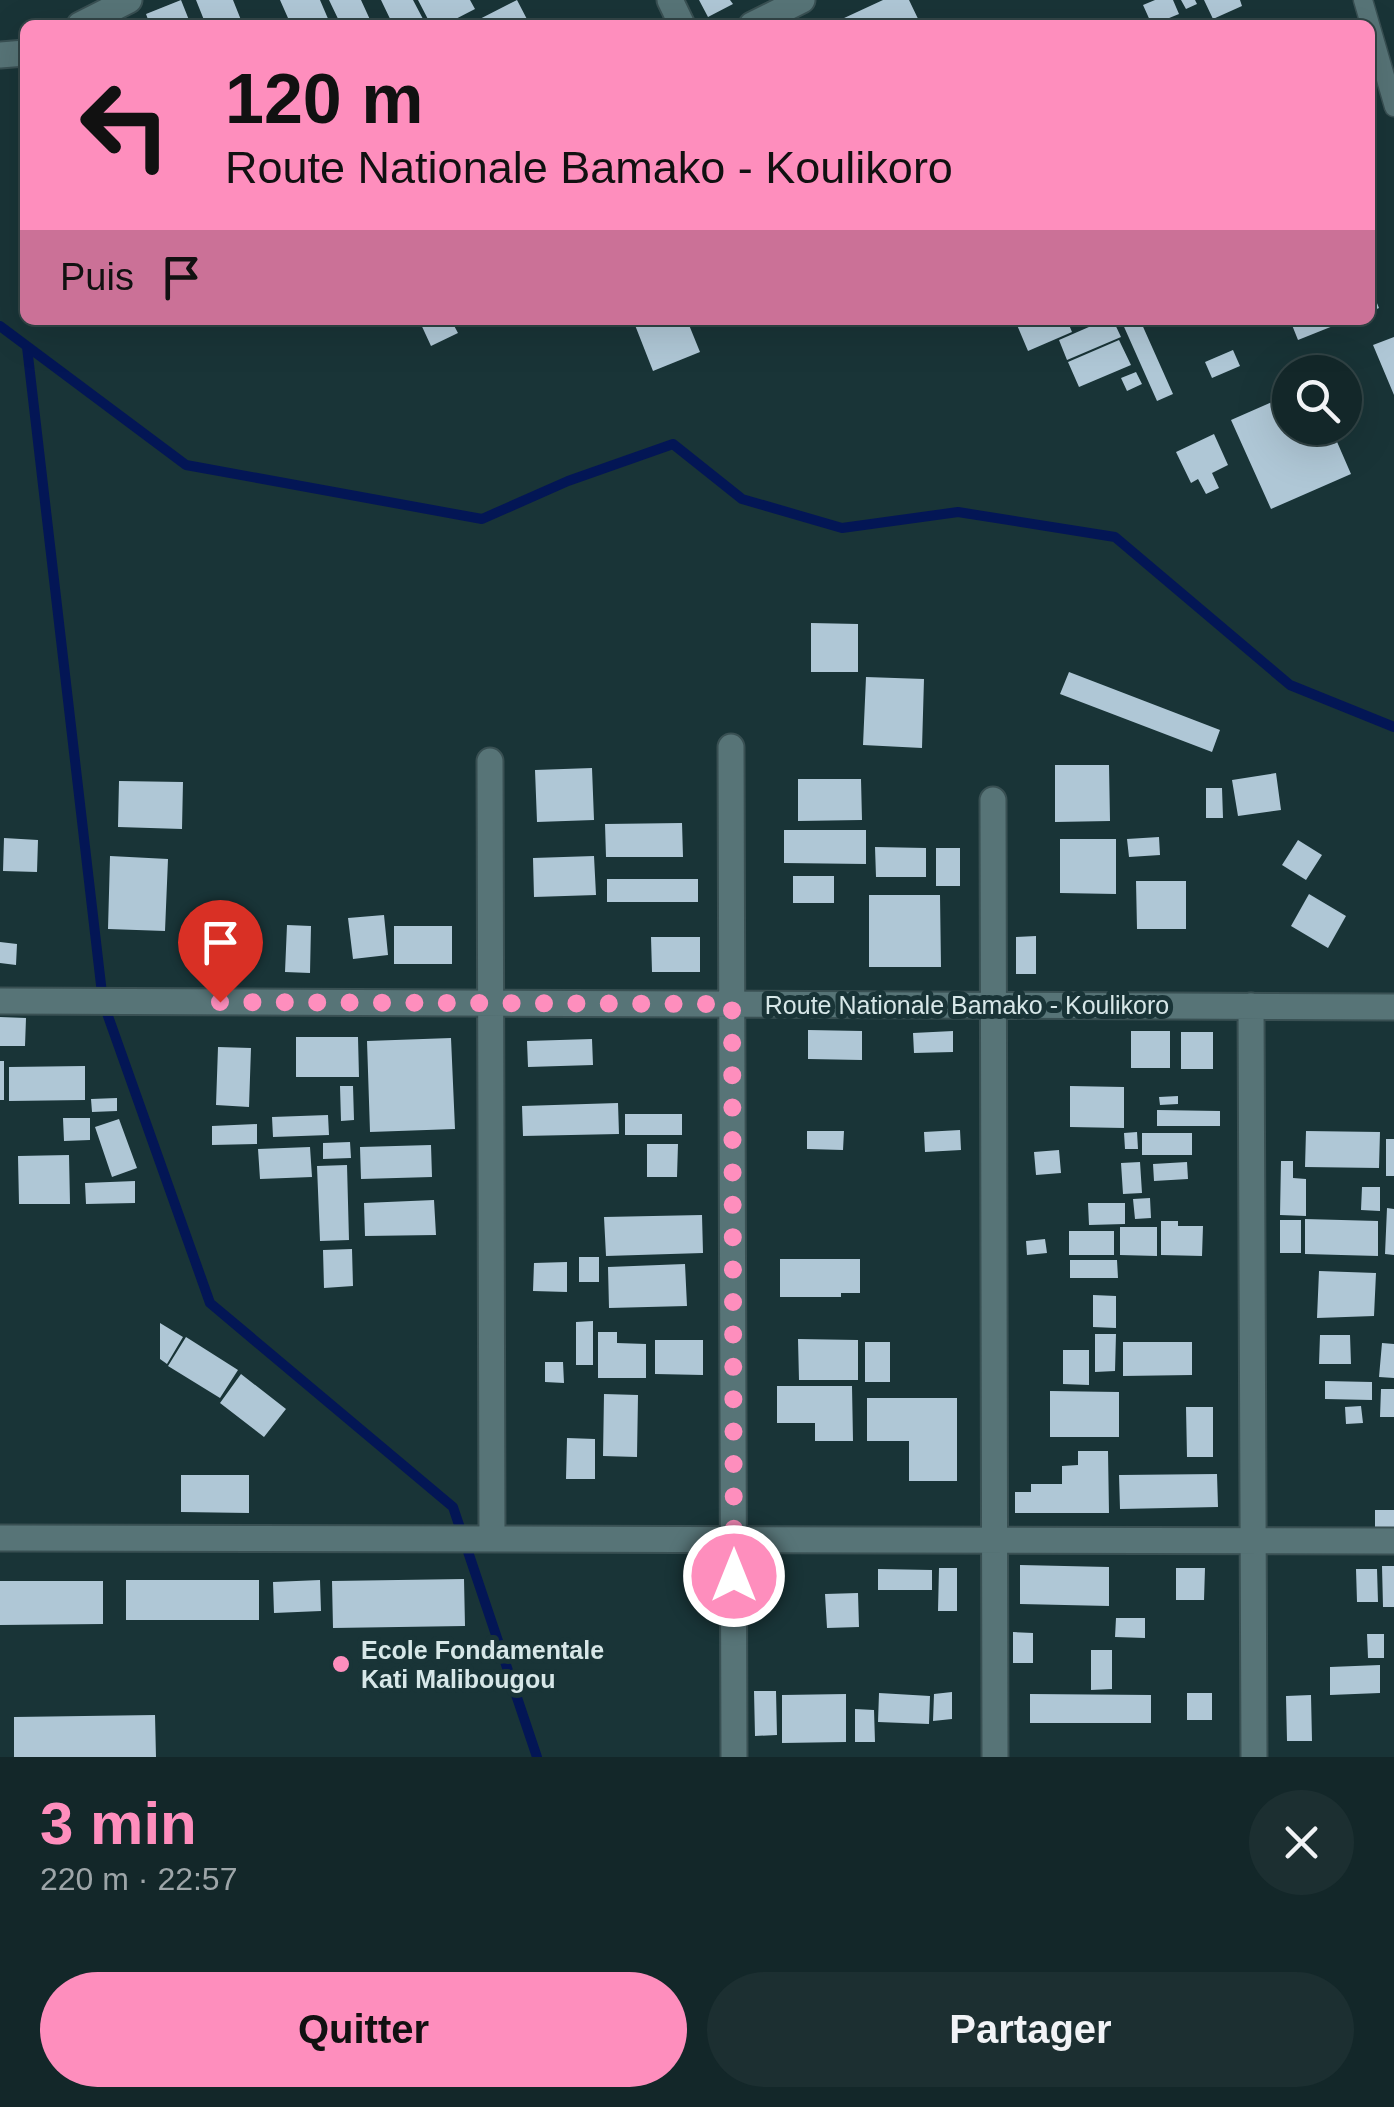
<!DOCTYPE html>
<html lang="fr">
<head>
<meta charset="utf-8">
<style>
	:root { --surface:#132729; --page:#1c2f31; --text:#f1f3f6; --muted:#9da5a8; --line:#324446; --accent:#fe8ebd }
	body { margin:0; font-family:Helvetica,sans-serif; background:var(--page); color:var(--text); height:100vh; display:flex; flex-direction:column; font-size:38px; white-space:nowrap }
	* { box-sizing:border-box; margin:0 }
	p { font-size:32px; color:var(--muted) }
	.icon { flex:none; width:55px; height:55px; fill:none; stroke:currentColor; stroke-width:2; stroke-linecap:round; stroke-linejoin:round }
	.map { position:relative; height:1757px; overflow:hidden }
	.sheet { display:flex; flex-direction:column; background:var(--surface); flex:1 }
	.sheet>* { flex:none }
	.guide { position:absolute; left:20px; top:20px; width:1355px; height:305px; border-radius:15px; box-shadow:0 10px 40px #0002,0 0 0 2px var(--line); background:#fe8ebd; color:#111; overflow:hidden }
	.fabs { position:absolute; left:1272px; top:355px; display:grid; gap:20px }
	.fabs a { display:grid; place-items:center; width:90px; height:90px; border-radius:50%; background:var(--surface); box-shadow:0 10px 40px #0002,0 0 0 2px var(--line); font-size:50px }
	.pin { position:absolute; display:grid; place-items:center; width:85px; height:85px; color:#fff; margin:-102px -42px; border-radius:50% 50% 50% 0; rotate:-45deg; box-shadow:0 0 10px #0007 }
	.pin .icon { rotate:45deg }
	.me { position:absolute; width:110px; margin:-55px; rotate:0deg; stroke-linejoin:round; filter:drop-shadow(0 0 8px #0008) }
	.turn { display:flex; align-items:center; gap:35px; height:210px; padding:0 40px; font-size:45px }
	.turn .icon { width:130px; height:130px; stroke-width:2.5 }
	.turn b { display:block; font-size:70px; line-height:85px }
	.then { display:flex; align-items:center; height:95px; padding:0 40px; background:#0003; gap:20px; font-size:38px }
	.round { display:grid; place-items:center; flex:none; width:105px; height:105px; border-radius:52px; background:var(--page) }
	.summary { display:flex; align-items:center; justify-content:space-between; height:170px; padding:0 40px }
	h1 { font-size:60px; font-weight:600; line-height:75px; color:var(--accent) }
	.button { display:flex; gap:20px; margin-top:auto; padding:20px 40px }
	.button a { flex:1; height:115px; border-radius:60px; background:var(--accent); color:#111; font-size:40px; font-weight:600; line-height:115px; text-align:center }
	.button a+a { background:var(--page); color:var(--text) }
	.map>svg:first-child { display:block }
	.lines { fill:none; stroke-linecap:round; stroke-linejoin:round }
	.stream { stroke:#031655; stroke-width:10 }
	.building { fill:#afc7d6 }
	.service-casing { stroke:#395053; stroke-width:21 }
	.minor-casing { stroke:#395053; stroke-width:29 }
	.service { stroke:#577477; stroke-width:18 }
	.minor { stroke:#577477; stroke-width:25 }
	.route { stroke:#fe8ebd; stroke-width:18; stroke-dasharray:0 32.4 }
	.poi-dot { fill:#fe8ebd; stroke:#193437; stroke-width:4 }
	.labels { text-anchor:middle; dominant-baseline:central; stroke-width:10; stroke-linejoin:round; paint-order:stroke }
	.street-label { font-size:25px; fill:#d7e7e8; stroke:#193437 }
	.poi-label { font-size:25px; font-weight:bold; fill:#d7e7e8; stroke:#193437; text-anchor:start }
</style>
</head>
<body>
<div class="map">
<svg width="1394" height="1757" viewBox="0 0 1394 1757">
	<rect width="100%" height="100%" fill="#193437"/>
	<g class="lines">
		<path class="stream" d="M0,326L186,465L482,519L568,481L673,444L742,499L842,528L958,512L1115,537L1290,685L1394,727
			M27,347L103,1002L210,1303L453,1507L537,1757"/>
	</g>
	<path class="building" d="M181,0L191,25H150L146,14Z
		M196,0H233L243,25H206Z
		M280,0H320L329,21L322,25H282L281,21L288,18Z
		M329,0H361L372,24L341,25Z
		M381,0H413L423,19L411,25H393Z
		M418,0H470L475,9L444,25H431Z
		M517,0L530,25H468Z
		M699,0H730L733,4L708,17Z
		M883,0H909L921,25H829Z
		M1155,0H1173L1179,14L1152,25L1143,5Z
		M1181,0H1195L1197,4L1186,9Z
		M1204,0H1240L1242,6L1213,19Z
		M1370,286L1379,308L1370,312Z
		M419,320H451L458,333L431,346Z
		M633,320H687L700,352L653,371Z
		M1029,320H1067L1072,332L1028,351L1017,325Z
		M1105,320H1113L1121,337L1067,360L1059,340Z
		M1121,320H1140L1173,394L1157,401Z
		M1290,320H1348L1298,340Z
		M1394,337V395L1373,345Z
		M1119,340L1131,365L1079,387L1068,362Z
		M1233,350L1240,366L1212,378L1205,362Z
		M1136,372L1142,384L1127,391L1121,378Z
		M1290,394V428H1331L1351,474L1271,509L1231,420Z
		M1214,434L1228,465L1212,473L1219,488L1206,494L1198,479L1191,483L1176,452Z
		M811,623L858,624V672H811Z
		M1069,672L1220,730L1212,752L1060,694Z
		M866,677L924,679L922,748L863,745Z
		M1055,765H1109L1110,821L1055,822Z
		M592,768L594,820L537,822L535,770Z
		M1276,773L1281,810L1238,816L1232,780Z
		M798,779H861L862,820L798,821Z
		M119,781L183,782L182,829L118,827Z
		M1206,788H1222L1223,818H1206Z
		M682,823L683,857H606L605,824Z
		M784,830H866V864L784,863Z
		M1159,837L1160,855L1129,857L1127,839Z
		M4,838L38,840L37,872L3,871Z
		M1060,839H1116V894L1060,893Z
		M1298,840L1322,855L1306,880L1282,865Z
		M875,847L926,848V877H876Z
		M936,848H960V886H936Z
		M110,856L168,859L165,931L108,929Z
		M594,856L596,895L534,897L533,858Z
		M793,876H834V903H793Z
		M607,879H698V902H607Z
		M1136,881H1186V929H1137Z
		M1309,894L1346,916L1328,948L1291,926Z
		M869,895H940L941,967H869Z
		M384,915L388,955L353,959L348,918Z
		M287,925L311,926L310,973L285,972Z
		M394,926H452V964H394Z
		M1036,936V974H1016V937Z
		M651,937H700V972H652Z
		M0,942L17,944L16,965L0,963Z
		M0,1017L26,1018L25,1046H0Z
		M808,1030L862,1031V1060L808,1059Z
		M953,1031V1052L914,1053L913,1033Z
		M1131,1031H1170V1068H1131Z
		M1181,1032H1213V1069H1181Z
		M296,1037H358L359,1077H296Z
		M451,1038L455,1129L370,1132L367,1041Z
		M592,1039L593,1065L528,1067L527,1041Z
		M218,1047L251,1048L249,1107L216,1105Z
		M0,1061H4V1100H0Z
		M85,1066V1100L9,1101V1067Z
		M340,1086H353L354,1120L341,1121Z
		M1070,1086L1124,1087V1128L1070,1127Z
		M1178,1096V1104L1160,1105L1159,1097Z
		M117,1098V1111L92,1112L91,1099Z
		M618,1103L619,1134L523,1136L522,1106Z
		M1157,1110L1220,1111V1126H1157Z
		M625,1114H682V1135H625Z
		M328,1115L329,1135L273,1137L272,1117Z
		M63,1118H90V1140L64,1141Z
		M119,1119L137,1168L112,1177L95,1127Z
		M257,1124V1144L212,1145V1126Z
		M960,1130L961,1150L925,1152L924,1132Z
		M807,1131H844L843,1150L807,1149Z
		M1306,1131L1380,1132L1379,1168L1305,1167Z
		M1137,1132L1138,1149H1125L1124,1133Z
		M1142,1133H1192V1155H1142Z
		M1386,1139H1394V1176H1386Z
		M350,1142L351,1158L323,1159V1143Z
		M647,1144H678L677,1177H647Z
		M431,1145L432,1177L361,1179L360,1147Z
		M310,1147L312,1177L260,1179L258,1149Z
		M1059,1150L1061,1173L1036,1175L1034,1152Z
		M69,1155L70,1204H19L18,1156Z
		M1281,1161H1293V1178L1306,1179V1216L1280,1215Z
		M1140,1162L1142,1193L1123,1194L1121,1163Z
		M1187,1162L1188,1179L1154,1181L1153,1164Z
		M347,1165L349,1240L320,1241L317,1166Z
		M135,1181V1203L86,1204L85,1183Z
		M1362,1187H1380V1211L1361,1210Z
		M1150,1198L1151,1218L1135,1219L1133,1199Z
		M434,1200L436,1235L365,1236L364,1203Z
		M1088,1203H1125V1224L1089,1225Z
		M1387,1208L1394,1209V1255L1385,1254Z
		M702,1215L703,1253L606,1256L604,1217Z
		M1305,1219L1378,1221V1256L1305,1254Z
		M1280,1220H1301V1253H1280Z
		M1161,1221H1178V1226H1203L1202,1256L1161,1255Z
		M1120,1227H1157V1256L1120,1255Z
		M1069,1231H1114V1255H1069Z
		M1045,1239L1047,1253L1027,1255L1026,1241Z
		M352,1249L353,1286L324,1288L323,1250Z
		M579,1257H599V1282H579Z
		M780,1259H860V1293H841V1297H780Z
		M1070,1260H1117L1118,1278H1070Z
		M567,1262V1292L533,1291L534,1263Z
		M685,1264L687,1306L609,1308L608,1267Z
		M1319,1271L1376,1273L1374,1316L1317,1318Z
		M1093,1295L1116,1296V1328L1093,1327Z
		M593,1321V1365H576V1322Z
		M160,1323L183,1337L167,1364L160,1359Z
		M598,1332H617V1343L646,1344V1378H598Z
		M1095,1334H1116L1115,1371L1095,1372Z
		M1320,1335H1350L1351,1364H1319Z
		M186,1337L238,1370L220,1398L168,1366Z
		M798,1339L858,1340V1380H799Z
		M655,1340H703V1375L655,1374Z
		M865,1342H890V1382H865Z
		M1123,1342H1192V1375L1123,1376Z
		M1382,1343L1394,1344V1378L1379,1377Z
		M1063,1350H1089V1385L1063,1384Z
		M545,1362H563L564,1383L545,1382Z
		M241,1374L286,1409L264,1437L220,1403Z
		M1325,1381L1372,1382V1400L1325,1399Z
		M777,1386H852L853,1441H815V1423H777Z
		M1381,1389H1394V1417H1380Z
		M1050,1391L1119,1392V1437H1050Z
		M604,1394L638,1395L637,1457L603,1456Z
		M867,1398H957V1481H909V1441H867Z
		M1361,1406L1363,1423L1346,1424L1345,1407Z
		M1186,1407H1213V1457H1187Z
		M567,1438L595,1439V1479H566Z
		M1078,1451H1108L1109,1513H1015V1492H1031V1484H1062V1466L1078,1465Z
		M1217,1474L1218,1507L1120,1509L1119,1475Z
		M181,1475H249V1513L181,1512Z
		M1375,1510H1394V1532H1375Z
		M1020,1565L1109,1567V1606L1020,1604Z
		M1382,1566H1394V1607H1383Z
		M939,1568H957V1611H938Z
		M1176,1568H1205L1204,1600H1176Z
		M878,1569L932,1570V1590H878Z
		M1356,1569H1377L1378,1602H1357Z
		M464,1579L465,1626L333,1628L332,1581Z
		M126,1580H259V1620H126Z
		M320,1580L321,1611L274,1613L273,1582Z
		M0,1581H103V1624L0,1625Z
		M858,1593L859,1627L827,1628L825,1594Z
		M1116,1618H1145V1638L1115,1637Z
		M1013,1632L1033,1633V1663H1013Z
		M1367,1634H1384V1658H1368Z
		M1091,1650H1112V1689L1091,1690Z
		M1380,1665V1693L1330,1695V1667Z
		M754,1691H776L777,1735L755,1736Z
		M952,1692V1719L933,1721L934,1694Z
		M879,1693L930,1696L929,1724L878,1722Z
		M1187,1693H1212V1720H1187Z
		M846,1694V1742L782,1743V1695Z
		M1030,1694L1151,1695V1723H1030Z
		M1311,1695L1312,1741H1287L1286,1696Z
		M855,1709L874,1710L875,1742H855Z
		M155,1715L156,1757H14V1717Z"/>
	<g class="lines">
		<defs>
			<path id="service" d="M1363,0L1394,107"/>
			<path id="minor" d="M670,0L682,25
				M80,25L129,0
				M752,25L802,0
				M0,55L25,53
				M731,747L734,1757
				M490,761L492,1539
				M993,800L995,1757
				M0,1001L1394,1007
				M1251,1006L1254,1757
				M0,1538L1394,1541"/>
		</defs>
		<use href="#service" class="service-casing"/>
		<use href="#minor" class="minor-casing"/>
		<use href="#service" class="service"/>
		<use href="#minor" class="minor"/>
	</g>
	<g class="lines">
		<path class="route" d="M220,1002L732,1004L734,1576"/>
	</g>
	<circle class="poi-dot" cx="341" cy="1664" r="10"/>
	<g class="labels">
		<g class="street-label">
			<text x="967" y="1005">Route Nationale Bamako - Koulikoro</text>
		</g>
		<g class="poi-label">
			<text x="361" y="1650">Ecole Fondamentale<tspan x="361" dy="29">Kati Malibougou</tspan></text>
		</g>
	</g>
</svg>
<div class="fabs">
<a><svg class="icon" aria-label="search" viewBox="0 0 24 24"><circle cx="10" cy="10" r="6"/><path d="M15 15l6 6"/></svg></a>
</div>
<div class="pin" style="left:220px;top:1002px;background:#d93025"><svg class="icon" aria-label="arrive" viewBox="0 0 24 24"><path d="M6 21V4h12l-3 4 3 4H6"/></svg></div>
<svg class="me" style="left:734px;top:1576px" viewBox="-20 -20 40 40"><circle r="17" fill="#fe8ebd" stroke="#fff" stroke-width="3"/><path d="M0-11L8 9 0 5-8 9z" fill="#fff"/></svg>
<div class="guide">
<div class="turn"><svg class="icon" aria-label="left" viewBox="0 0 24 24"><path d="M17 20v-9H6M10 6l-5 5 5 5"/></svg><div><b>120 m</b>Route Nationale Bamako - Koulikoro</div></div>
<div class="then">Puis<svg class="icon" aria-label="arrive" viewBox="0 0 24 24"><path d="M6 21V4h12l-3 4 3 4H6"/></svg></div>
</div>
</div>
<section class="sheet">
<div class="summary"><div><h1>3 min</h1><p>220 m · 22:57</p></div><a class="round"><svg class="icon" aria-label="close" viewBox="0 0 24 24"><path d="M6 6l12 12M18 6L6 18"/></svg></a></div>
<div class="button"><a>Quitter</a><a>Partager</a></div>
</section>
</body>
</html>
